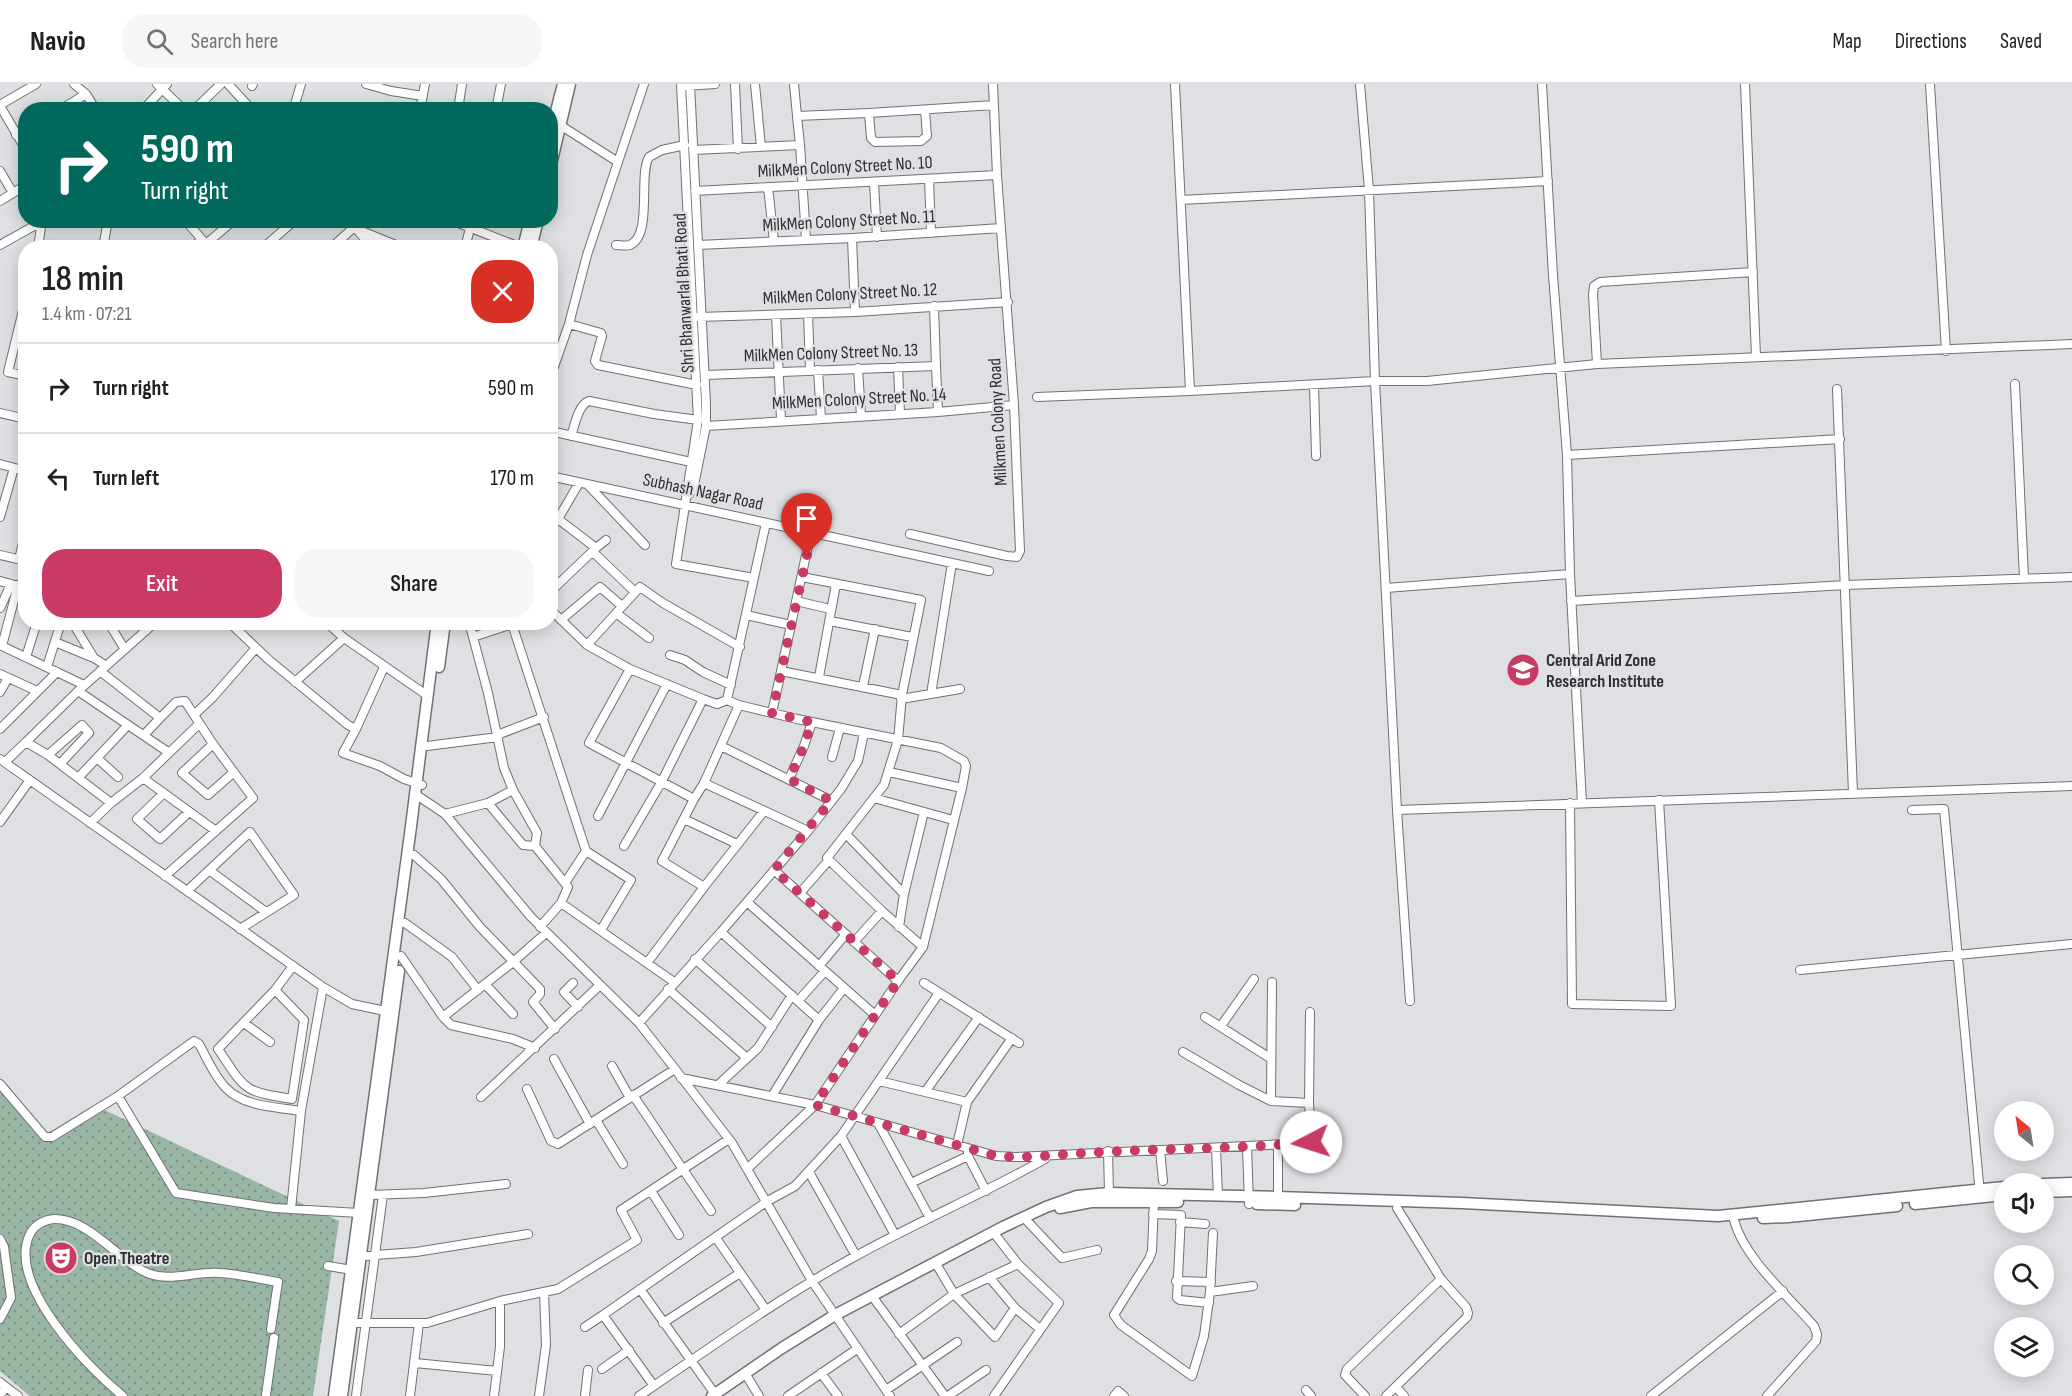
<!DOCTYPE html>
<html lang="en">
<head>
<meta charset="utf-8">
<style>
	:root { --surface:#fff; --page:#f6f6f6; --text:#202124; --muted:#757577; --line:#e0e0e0; --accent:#c93a65 }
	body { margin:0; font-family:"Sofia Sans Condensed",sans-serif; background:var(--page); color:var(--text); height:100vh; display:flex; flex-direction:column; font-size:22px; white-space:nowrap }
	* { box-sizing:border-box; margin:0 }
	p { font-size:20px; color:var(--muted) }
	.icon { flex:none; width:33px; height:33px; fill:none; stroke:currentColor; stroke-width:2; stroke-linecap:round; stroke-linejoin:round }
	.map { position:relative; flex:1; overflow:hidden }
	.details { position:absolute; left:18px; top:156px; width:540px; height:390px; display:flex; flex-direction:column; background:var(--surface); border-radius:24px; box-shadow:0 3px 15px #0003 }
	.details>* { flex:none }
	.hud { position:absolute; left:18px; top:18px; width:540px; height:126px; border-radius:24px; box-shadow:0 3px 15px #0003; background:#00695c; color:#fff; overflow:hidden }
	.needle { width:39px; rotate:330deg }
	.fabs { position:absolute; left:1994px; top:1017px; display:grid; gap:12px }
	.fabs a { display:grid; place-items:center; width:60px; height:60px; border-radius:50%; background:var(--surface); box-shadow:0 3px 15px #0003; font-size:30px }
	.pin { position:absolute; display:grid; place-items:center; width:51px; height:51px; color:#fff; margin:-62px -26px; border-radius:50% 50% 50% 0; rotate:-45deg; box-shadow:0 0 6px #0007 }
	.pin .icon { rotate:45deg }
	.me { position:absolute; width:66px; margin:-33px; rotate:265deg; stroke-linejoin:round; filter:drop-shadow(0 0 4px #0008) }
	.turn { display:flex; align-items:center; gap:21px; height:126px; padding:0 24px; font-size:27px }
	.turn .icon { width:78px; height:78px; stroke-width:2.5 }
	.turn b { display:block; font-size:42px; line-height:51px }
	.round { display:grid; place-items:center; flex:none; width:63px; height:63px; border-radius:24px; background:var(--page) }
	.summary { display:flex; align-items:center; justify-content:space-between; height:102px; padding:0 24px }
	h1 { font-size:36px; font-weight:600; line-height:45px }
	.cta { display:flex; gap:12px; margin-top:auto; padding:12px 24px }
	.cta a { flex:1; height:69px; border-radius:24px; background:var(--accent); color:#fff; font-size:24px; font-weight:600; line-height:69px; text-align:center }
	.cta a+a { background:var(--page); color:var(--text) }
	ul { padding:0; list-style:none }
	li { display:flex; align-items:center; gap:18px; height:90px; padding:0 24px; border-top:2px solid var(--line) }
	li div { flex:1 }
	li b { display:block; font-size:22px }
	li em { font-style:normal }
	header { display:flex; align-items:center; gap:36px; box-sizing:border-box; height:84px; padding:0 30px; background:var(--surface); border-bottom:2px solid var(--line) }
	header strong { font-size:28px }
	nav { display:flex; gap:33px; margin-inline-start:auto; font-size:21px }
	.search { width:420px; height:54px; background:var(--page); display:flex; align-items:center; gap:15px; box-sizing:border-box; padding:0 21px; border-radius:24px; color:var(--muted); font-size:22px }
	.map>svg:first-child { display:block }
	.park { fill:url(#park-dots) }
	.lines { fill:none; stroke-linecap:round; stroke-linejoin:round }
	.minor-casing { stroke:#6f7173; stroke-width:10 }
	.major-casing { stroke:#6f7173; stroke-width:13 }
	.minor { stroke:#fff; stroke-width:8 }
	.major { stroke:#fff; stroke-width:10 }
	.route { stroke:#c93a65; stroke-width:10; stroke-dasharray:0 18 }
	.labels { text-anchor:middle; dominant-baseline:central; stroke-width:4.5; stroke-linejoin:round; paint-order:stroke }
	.street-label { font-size:18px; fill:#2e2f30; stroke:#dee0e3 }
	.poi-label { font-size:18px; font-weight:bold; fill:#2e2f30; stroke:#dee0e3; text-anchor:start }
</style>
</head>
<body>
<header>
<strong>Navio</strong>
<div class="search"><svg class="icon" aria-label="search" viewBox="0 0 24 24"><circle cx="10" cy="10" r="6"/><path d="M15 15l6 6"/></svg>Search here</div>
<nav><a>Map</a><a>Directions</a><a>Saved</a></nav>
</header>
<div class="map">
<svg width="2072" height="1312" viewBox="0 0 2072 1312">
	<defs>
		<pattern id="park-dots" width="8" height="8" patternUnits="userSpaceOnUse" patternTransform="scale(1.5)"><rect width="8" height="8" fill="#99b6a5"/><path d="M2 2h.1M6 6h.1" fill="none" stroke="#7d9487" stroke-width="1.8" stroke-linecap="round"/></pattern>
	</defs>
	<rect width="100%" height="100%" fill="#dee0e3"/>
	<path class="park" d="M0,995L46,1050L94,1021L339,1137L313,1312H30L0,1287Z"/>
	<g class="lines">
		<defs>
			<path id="minor" d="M74,0L86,10L96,26
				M157,0L184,26
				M228,0L252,26
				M366,0L391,7L423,12
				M681,0L698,336L676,480L754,494
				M735,0L738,65
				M755,0L761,63
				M794,0L797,32
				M1360,0L1369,106L1375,297L1397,726L1410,917
				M1542,0L1553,191L1567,371L1570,490L1582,719
				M1745,0L1756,273
				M1930,0L1946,267
				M252,2L253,0
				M685,2L715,0
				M0,21L36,0
				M0,22L26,66
				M60,26L86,10
				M143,26L167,0
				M194,26L221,0
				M300,26L295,20L301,0
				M420,26L425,0
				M458,26L462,0
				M496,26L501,0
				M869,29L871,54L875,58L921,57L927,52L925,26
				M560,41L618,78
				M16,51L26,45
				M800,61L806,155
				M693,66L800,61L797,32L869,29L994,21
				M0,87L13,109
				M929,95L931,149
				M874,98L877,153
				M768,103L774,157
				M695,107L997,91
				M1181,116L1548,97
				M0,117L26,101
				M150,136H153
				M185,136L206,160
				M451,136L522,164
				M354,144L403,164
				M359,148L373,164
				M852,154L855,228
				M0,161L41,138
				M616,161C620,161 626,162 630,161C653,151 638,91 649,73L662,66L685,61
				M698,161L852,154L1001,144
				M38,164L42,136
				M103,164L108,136
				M192,164L202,155
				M209,164L206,160L234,136
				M263,164L295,136
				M331,164L362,136
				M465,164L472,136
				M26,214L8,288L26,292
				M808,230L810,286
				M776,231L781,336
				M698,233L855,228L1008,218
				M569,240L601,249L602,252L595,277L598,281L697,301
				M1597,280L1593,210L1594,202L1600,198L1753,188
				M936,282L938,328
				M898,283L900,330
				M858,284L861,332
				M818,286L821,334
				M705,291L936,282L934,222
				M550,294L569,240L587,171L644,0
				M2015,300L2024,494
				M1314,301L1316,372
				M1837,305L1853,709
				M1190,307L1375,297H1427L1597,280L2072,260
				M1037,313L1190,307L1175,0
				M0,329L26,335
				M706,342L938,328L1014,321
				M550,347L691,378
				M571,352C575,341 578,321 589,317L654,330L698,336
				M1567,371L1840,355
				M0,380L26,387
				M550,392L989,487
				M588,401L645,461
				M687,412L693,406L706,342V320L690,0
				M550,430L558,435L579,399
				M0,433L14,384
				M550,444L558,435L596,464L606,456
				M910,450L1007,472L1017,473L1020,467L1014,321L997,91L993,0
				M593,468L635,508
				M0,471L26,477
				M19,475L26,447
				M0,497L26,504
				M1386,504L1570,490
				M550,508L596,464
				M796,517L830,525
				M1571,517L1845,501L2072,493
				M0,524L11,500
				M550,525L587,561
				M616,529L649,554
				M746,531L791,541
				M561,536L600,503L622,522
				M830,537L912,553
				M72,538L94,574
				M108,538L124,564
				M229,538L269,576L348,641L356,645L343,669L380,682L404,695L422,701
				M326,538L344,554L428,612
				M469,538L488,609L504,684L513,706L537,749L535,762
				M473,553L512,540L586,767L565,799
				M55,558L94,574L105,581
				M0,561L84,601
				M2,562L18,501
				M670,571L685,576L703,588L731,601
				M26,573L37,538
				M47,583L61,538
				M630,585L589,659L694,715L704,699
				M100,587L160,634L144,651
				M781,587L902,611L921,516L802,493
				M0,590L37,607
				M819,593L836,500
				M295,598L344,554
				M863,602L875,545
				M932,604L952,479
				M78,607L151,542L149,538
				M0,608L8,594
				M901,615L960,605
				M727,616L717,620L703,615L630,585L587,561L640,503L663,519L740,563
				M739,621L797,635L941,664L964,677L966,682L962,704L923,863L882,827L827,774L884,701L898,656L902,611
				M772,629L811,448
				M160,634L176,618L185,617L194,631
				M0,645L57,588
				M356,645L384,583
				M497,651L544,633
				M26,658L78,607L168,668
				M213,660L182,689L208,711L234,688
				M427,662L498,653
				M721,662L832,717
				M48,671L82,641L89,649L60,680
				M832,673L840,644
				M97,674L118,693
				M0,675L323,903L352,920L390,928
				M5,678L26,658L48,671L111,719
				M889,688L962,704
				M78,694L128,641
				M143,694L199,640
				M789,695L804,662L812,638
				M164,709L137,735L160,755L189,728
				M415,710L445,730L531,833L639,939L675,985L732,1059L812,1197L890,1312
				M874,714L953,736
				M694,715L662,777L704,803L764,727
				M488,719L513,706
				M1570,719L1572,920L1671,922L1659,716
				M1397,726L2072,702
				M1912,726L1944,725L1980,1110
				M445,730L488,719L523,761L535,762L568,803L561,819L674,898
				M598,732L667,600
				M684,735L737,760
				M0,738L30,696
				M90,739L111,719L143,694L216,747
				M808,747L841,705L858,677L864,649
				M846,750L904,810L924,728
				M624,762L661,699L703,615
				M586,767L631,796L601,846
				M414,771L441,795L480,843L540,905V910L533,918L555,945
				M209,786L266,828
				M774,786L898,897
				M165,792L253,714L213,660L194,631L213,613L256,564
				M187,807L250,748L294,811L240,845
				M800,809L829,776
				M747,818L875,931
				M405,839L452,873L478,906
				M540,843L561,819
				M899,843L904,810
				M721,848L819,936L844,904
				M854,858L882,827
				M923,863L898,897L815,1021L996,1072L1015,1073L1330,1058
				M401,872L443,933
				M695,875L772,943
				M647,879L704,803
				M819,882L846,850
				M1800,886L2072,860
				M1272,898L1271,1017L1309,1019
				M573,899L564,908L578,923
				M924,899L1019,959
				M485,900L513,930
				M668,905L747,974
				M275,906L304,936L292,1015C241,1007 246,1006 218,965L275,906L293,882
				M798,917L825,887
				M1310,928L1309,1019L1311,1058
				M1205,933L1270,974
				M244,939L270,958
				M639,939L721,848L808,747L704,699L739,621L727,616L766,439
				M1221,942L1254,895
				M535,964L513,955L451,941L443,933L513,878L546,849
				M1183,968L1239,1001L1271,1017
				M554,975L590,1040
				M612,982L630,1014
				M681,994L815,1021
				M879,997L967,1018L1012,954
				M0,1000L45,1053H52L118,1012L176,1109L274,1124L359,1129
				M718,1001L758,964L792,911
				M527,1005L551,1057L558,1060L675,985
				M925,1008L979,933
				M633,1011L711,1127
				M118,1012L194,957L199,960C207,974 214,992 226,1004C244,1023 277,1023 301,1027
				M772,1012L819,936
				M481,1013L600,901
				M596,1036L623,1080
				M878,1039L930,1134
				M841,1052L895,1151
				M957,1061L967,1018
				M1278,1061V1113
				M1247,1063L1249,1120
				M1216,1064L1218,1112
				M1160,1066L1163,1097
				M968,1067V1072L986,1107
				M1108,1067L1109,1109
				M747,1085L815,1021
				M809,1088L856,1172
				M911,1099L968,1072
				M651,1107L679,1151
				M370,1111L424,1109L506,1100
				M1154,1118L1152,1167L1149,1175L1114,1231L1121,1241L1192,1292L1204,1252L1210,1208L1213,1149
				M291,1125L301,1027L323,903
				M1153,1130L1181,1131L1177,1214L1180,1216L1209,1219
				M1734,1136C1744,1174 1788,1212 1814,1242L1817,1250L1816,1257L1767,1312
				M1028,1138L1062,1174L1097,1166
				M1180,1138L1205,1140
				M716,1154L766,1226
				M0,1155L4,1163L11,1214L0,1235
				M362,1172L416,1168L528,1150
				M328,1182L352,1186
				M938,1183L954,1210L995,1253L1015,1224
				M989,1193L1015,1224L1040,1245
				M1176,1197L1211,1198
				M640,1205L715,1310
				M1210,1208L1253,1202
				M875,1216L945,1312
				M352,1239H427L500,1217L558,1205L637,1156L621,1126L729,1055
				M663,1239L740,1189
				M585,1243L603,1231
				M899,1250L954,1210L1018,1180
				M415,1279L497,1287
				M602,1285L629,1266
				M821,1289L838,1312
				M748,1294L759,1312
				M0,1298L6,1303L0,1311
				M654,1302L603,1231L766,1118L795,1102L841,1052L939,909
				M6,1303L18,1312
				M1396,1303L1404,1312
				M886,1306L957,1258
				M1306,1306L1311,1312
				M266,1311L274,1254
				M123,1312C88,1284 8,1201 29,1152C33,1142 43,1136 54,1135C87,1134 116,1173 143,1187C167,1200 194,1187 219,1189C239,1190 259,1195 278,1198L271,1245
				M356,1312L383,1111
				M410,1312L419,1239
				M494,1312L500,1263V1217
				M539,1312L546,1261L544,1208
				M585,1312L588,1286
				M639,1312C710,1264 779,1214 854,1173C917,1138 983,1110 1045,1075
				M788,1312L857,1265
				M948,1312L986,1286
				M994,1312L1059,1219L1018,1180L997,1153
				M1114,1312L1118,1307L1124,1312
				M1365,1312L1345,1291L1347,1285L1441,1195L1397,1124
				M1386,1312L1467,1233L1468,1229L1466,1223L1441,1195
				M1651,1312L1783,1207"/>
			<path id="major" d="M550,51L563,0
				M550,85L570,0
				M523,164L530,136
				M531,164L538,136
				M439,583L445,538
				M2043,1100L2072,1099
				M2043,1108L2072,1107
				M1257,1120L1295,1121
				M1915,1120L2004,1111
				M1060,1124L1091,1118H1178
				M1763,1134L1788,1133L1897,1122
				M334,1312L410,750L437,538
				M342,1312L399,887
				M712,1312L782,1264L835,1231L1003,1143L1046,1123L1077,1112L1109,1109L1278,1113L1462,1119L1718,1132L2004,1103"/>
		</defs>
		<use href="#minor" class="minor-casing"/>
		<use href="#major" class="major-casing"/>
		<use href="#minor" class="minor"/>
		<use href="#major" class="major"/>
	</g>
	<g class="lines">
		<path class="route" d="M807,471L772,629L812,638L804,662L789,695L831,717L774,786L898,897L815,1021L996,1072C1033,1075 1068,1069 1105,1068C1174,1064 1242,1065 1311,1058"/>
	</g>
	<defs>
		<symbol id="university-disc" viewBox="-11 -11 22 22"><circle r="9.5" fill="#c93a65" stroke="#dee0e3"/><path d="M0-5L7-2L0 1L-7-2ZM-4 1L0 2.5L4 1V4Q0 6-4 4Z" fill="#fff"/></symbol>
		<symbol id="theatre-disc" viewBox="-11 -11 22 22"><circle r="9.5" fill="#c93a65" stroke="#dee0e3"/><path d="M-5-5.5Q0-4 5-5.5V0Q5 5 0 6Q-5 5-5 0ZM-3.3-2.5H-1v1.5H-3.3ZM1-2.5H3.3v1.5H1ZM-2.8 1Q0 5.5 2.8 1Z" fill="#fff"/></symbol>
	</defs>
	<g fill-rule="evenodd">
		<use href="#university-disc" x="1504" y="567" width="38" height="38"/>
		<use href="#theatre-disc" x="42" y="1155" width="38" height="38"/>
	</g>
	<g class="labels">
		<g class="street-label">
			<text transform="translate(845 83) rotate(-3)">MilkMen Colony Street No. 10</text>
			<text transform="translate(849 137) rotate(-3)">MilkMen Colony Street No. 11</text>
			<text transform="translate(684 209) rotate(-93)">Shri Bhanwarlal Bhati Road</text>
			<text transform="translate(850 210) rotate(-3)">MilkMen Colony Street No. 12</text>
			<text transform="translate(831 269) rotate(-2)">MilkMen Colony Street No. 13</text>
			<text transform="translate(859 315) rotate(-3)">MilkMen Colony Street No. 14</text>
			<text transform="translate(998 338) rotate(-93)">Milkmen Colony Road</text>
			<text transform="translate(703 408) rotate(12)">Subhash Nagar Road</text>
		</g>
		<g class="poi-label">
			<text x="1546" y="576">Central Arid Zone<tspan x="1546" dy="21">Research Institute</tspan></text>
			<text x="84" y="1174">Open Theatre</text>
		</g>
	</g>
</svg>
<div class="fabs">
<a><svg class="needle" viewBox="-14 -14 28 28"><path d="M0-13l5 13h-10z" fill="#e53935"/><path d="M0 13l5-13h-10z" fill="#757577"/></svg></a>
<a><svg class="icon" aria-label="sound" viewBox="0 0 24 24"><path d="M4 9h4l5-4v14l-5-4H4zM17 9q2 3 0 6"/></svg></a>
<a><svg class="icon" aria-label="search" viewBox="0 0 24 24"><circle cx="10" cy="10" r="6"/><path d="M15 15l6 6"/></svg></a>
<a><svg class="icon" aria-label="layers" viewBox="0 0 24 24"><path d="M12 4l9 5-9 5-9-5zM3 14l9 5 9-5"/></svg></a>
</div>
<div class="pin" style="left:807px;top:471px;background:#d93025"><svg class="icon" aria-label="arrive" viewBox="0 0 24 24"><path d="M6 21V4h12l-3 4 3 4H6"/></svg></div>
<svg class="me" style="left:1311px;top:1058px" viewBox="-20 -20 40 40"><circle r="19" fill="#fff"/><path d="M0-13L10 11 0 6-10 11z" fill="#c93a65"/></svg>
<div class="hud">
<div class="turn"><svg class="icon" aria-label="right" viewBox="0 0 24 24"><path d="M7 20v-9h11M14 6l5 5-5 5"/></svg><div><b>590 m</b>Turn right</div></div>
</div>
<section class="details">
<div class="summary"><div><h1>18 min</h1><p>1.4 km · 07:21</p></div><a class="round" style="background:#d93025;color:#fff"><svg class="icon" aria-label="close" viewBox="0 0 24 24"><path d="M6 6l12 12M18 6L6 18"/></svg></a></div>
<ul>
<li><svg class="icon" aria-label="right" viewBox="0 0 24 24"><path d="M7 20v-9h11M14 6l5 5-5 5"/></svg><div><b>Turn right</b></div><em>590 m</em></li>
<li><svg class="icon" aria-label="left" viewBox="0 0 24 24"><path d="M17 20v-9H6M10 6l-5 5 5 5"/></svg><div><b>Turn left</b></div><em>170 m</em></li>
</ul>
<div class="cta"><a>Exit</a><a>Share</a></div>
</section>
</div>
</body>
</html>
